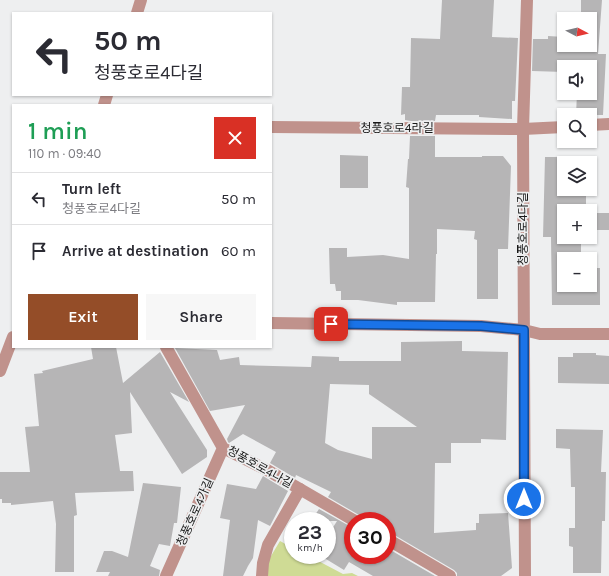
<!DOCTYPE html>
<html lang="en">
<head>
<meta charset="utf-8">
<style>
	:root { --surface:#fff; --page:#f7f7f7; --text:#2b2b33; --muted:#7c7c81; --line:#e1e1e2; --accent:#944d28 }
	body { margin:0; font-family:Karla,"Noto Sans KR",sans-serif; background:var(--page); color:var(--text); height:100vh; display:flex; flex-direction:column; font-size:15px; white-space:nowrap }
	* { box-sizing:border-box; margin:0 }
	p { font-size:13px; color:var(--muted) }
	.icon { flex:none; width:22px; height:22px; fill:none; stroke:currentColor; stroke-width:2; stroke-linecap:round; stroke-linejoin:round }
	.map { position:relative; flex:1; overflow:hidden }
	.side { position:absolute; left:12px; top:104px; width:260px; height:244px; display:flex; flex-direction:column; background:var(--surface); border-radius:0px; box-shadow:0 1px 3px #0004 }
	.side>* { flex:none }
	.banner { position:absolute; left:12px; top:12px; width:260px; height:84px; border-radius:0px; box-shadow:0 1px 3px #0004; background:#fff; color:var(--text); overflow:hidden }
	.needle { width:26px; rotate:97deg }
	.buttons { position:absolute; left:557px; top:12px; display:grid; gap:8px }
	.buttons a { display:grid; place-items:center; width:40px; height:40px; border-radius:0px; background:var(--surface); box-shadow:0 1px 3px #0004; font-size:20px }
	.speed { position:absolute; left:284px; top:512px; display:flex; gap:8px; font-size:20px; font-weight:700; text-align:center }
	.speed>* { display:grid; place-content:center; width:52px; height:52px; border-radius:50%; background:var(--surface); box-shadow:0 1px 3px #0004; line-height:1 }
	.speed small { font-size:10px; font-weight:400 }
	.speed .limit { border:6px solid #d22; background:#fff; color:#111 }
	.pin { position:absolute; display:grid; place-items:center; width:34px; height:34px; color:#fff; margin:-17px; border-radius:8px; box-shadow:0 2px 6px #0006 }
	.me { position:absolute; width:44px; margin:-22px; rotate:0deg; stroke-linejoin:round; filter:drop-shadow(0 0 3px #0008) }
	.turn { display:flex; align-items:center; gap:14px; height:84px; padding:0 16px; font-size:18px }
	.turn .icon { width:52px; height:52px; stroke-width:2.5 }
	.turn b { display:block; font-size:28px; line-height:34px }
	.round { display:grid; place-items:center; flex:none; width:42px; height:42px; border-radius:0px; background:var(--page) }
	.overview { display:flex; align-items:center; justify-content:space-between; height:68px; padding:0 16px }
	h1 { font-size:24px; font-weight:600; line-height:30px; color:#1e9e55 }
	.button { display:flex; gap:8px; margin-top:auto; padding:8px 16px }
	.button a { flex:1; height:46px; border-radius:0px; background:var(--accent); color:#fff; font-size:16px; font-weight:600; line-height:46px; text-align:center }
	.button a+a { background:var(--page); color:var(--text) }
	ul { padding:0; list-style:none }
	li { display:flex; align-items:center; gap:12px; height:52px; padding:0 16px; border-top:1px solid var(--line) }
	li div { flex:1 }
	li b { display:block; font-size:15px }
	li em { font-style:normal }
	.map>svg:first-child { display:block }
	.green { fill:#cfdb95 }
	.building { fill:#b6b5b6; fill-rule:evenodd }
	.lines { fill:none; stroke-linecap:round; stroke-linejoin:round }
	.lane { stroke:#c0928c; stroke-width:12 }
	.street { stroke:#c0928c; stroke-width:12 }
	.route-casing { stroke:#114b97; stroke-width:10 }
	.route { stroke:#1a73e8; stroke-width:7 }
	.labels { text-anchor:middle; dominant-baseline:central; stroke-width:3.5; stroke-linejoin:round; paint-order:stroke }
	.street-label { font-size:12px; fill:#181818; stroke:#eeeff0 }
</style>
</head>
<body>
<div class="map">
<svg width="609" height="576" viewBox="0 0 609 576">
	<rect width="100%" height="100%" fill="#eeeff0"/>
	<path class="green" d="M280,541L293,548V555H307L343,574L352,573L358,576H267L268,561Z"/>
	<path class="building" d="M442,0H494L492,37L518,38L515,101H512V119L479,117V115H436L435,121H411L405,120V114L401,115L402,87H410L411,38L440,39Z
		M581,0H602L598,54H606L603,115H576L577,93H590V67H564V72L532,71L533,39H548V36L564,37V45H590V19H581Z
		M410,136H435V157H482V156H503L511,166L508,249H498V299H477V240L474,239L475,231L437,229V254H436L435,302H397V305L358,300H341V291H336L335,284H330L329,248H347V257L383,255L409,259V188L406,187L408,159H409Z
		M340,155L368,156V188H340Z
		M545,157H577V163H564V189H586V211H564V237H581V259H564V285H590V268H600V305H552L551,237H543Z
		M590,213H609V230H590Z
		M462,341V351L508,352L506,440L481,439V443H451V463H435L434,533L476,530V523H479V514L508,513L512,568L501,576H457V573L454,570L391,533L387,532V521H362V518L359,515L328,497L331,492L296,475L295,478L270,463L276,452L243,434L229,443L228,442L227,439L245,405L210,411L175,348L217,350L220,360L239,357L240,365L311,367L312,356L339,357V361H401V342ZM330,384L369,385V394L417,427H372V459L338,450L325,443Z
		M91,347H116L123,383L160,352L189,402L170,392L207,450V457L182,474L130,392L132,433L115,435L120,471H133L134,491L75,493L77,515L74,516V572H55L56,524L53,501L11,505V503H2V499H0V472H30L25,427L39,426L34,374L43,373L42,371L93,359Z
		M573,353H596V355L609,356V384L558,383V357H573Z
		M556,429L603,430L601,472H606L605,521H602L601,573H573V547L569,546V528H575V487H571L570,449L556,448Z
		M263,476L288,491L270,526L258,520L253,558L248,566L243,576H223L230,520L220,518L227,484L256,489Z
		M143,483L181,487L177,523H174L170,546L159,544L150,566L160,570L159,576H108L110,572H96L104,551H112L128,557Z
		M319,509L353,528V555H387V548L435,576H373L349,562L344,570L321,556L322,555H327V547L332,539L327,537L337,521H311Z"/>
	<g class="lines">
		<path class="lane" d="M262,576L263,563L268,545L300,489"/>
		<path class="street" d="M137,13L141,0
			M104,105L107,95
			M590,125L609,124
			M271,127L523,129L564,127
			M271,323L481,326L524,330L540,334H609
			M166,347L223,448L267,470L355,521
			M0,371L13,337
			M387,539L450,576
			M166,576L223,448
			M525,576L523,129L527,0"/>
	</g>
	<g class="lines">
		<defs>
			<path id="route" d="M331,324L481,326L524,330V499"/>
		</defs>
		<use href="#route" class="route-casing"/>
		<use href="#route" class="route"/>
	</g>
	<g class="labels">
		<g class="street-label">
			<text x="397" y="128">청풍호로4라길</text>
			<text transform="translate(523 229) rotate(-90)">청풍호로4다길</text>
			<text transform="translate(260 467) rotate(29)">청풍호로4나길</text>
			<text transform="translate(195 512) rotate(-66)">청풍호로4가길</text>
		</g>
	</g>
</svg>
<div class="buttons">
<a><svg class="needle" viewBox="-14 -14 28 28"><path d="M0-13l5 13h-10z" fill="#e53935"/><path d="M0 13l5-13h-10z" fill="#7c7c81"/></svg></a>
<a><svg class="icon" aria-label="sound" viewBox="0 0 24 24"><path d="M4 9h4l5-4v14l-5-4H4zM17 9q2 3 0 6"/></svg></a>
<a><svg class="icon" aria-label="search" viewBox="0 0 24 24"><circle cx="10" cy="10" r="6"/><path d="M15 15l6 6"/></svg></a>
<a><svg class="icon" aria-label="layers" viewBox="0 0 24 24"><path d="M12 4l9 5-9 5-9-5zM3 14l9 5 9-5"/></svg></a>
<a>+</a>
<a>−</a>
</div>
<div class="speed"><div>23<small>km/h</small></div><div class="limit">30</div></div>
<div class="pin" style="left:331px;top:324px;background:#d93025"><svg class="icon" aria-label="arrive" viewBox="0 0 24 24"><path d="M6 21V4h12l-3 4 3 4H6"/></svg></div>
<svg class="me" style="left:524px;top:499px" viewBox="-20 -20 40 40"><circle r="17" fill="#1a73e8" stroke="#fff" stroke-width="3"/><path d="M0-11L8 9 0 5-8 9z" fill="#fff"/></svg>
<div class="banner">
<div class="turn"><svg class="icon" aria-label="left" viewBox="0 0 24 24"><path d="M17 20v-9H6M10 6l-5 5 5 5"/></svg><div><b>50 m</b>청풍호로4다길</div></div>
</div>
<section class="side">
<div class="overview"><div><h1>1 min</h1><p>110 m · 09:40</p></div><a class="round" style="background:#d93025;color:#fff"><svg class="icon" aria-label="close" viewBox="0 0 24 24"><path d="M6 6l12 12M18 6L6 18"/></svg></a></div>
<ul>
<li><svg class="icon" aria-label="left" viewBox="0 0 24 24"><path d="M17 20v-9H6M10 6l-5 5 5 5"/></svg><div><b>Turn left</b><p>청풍호로4다길</p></div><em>50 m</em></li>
<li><svg class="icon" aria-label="arrive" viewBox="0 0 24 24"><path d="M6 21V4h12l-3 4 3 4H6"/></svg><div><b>Arrive at destination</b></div><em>60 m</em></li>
</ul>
<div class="button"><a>Exit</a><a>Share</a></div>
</section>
</div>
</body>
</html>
